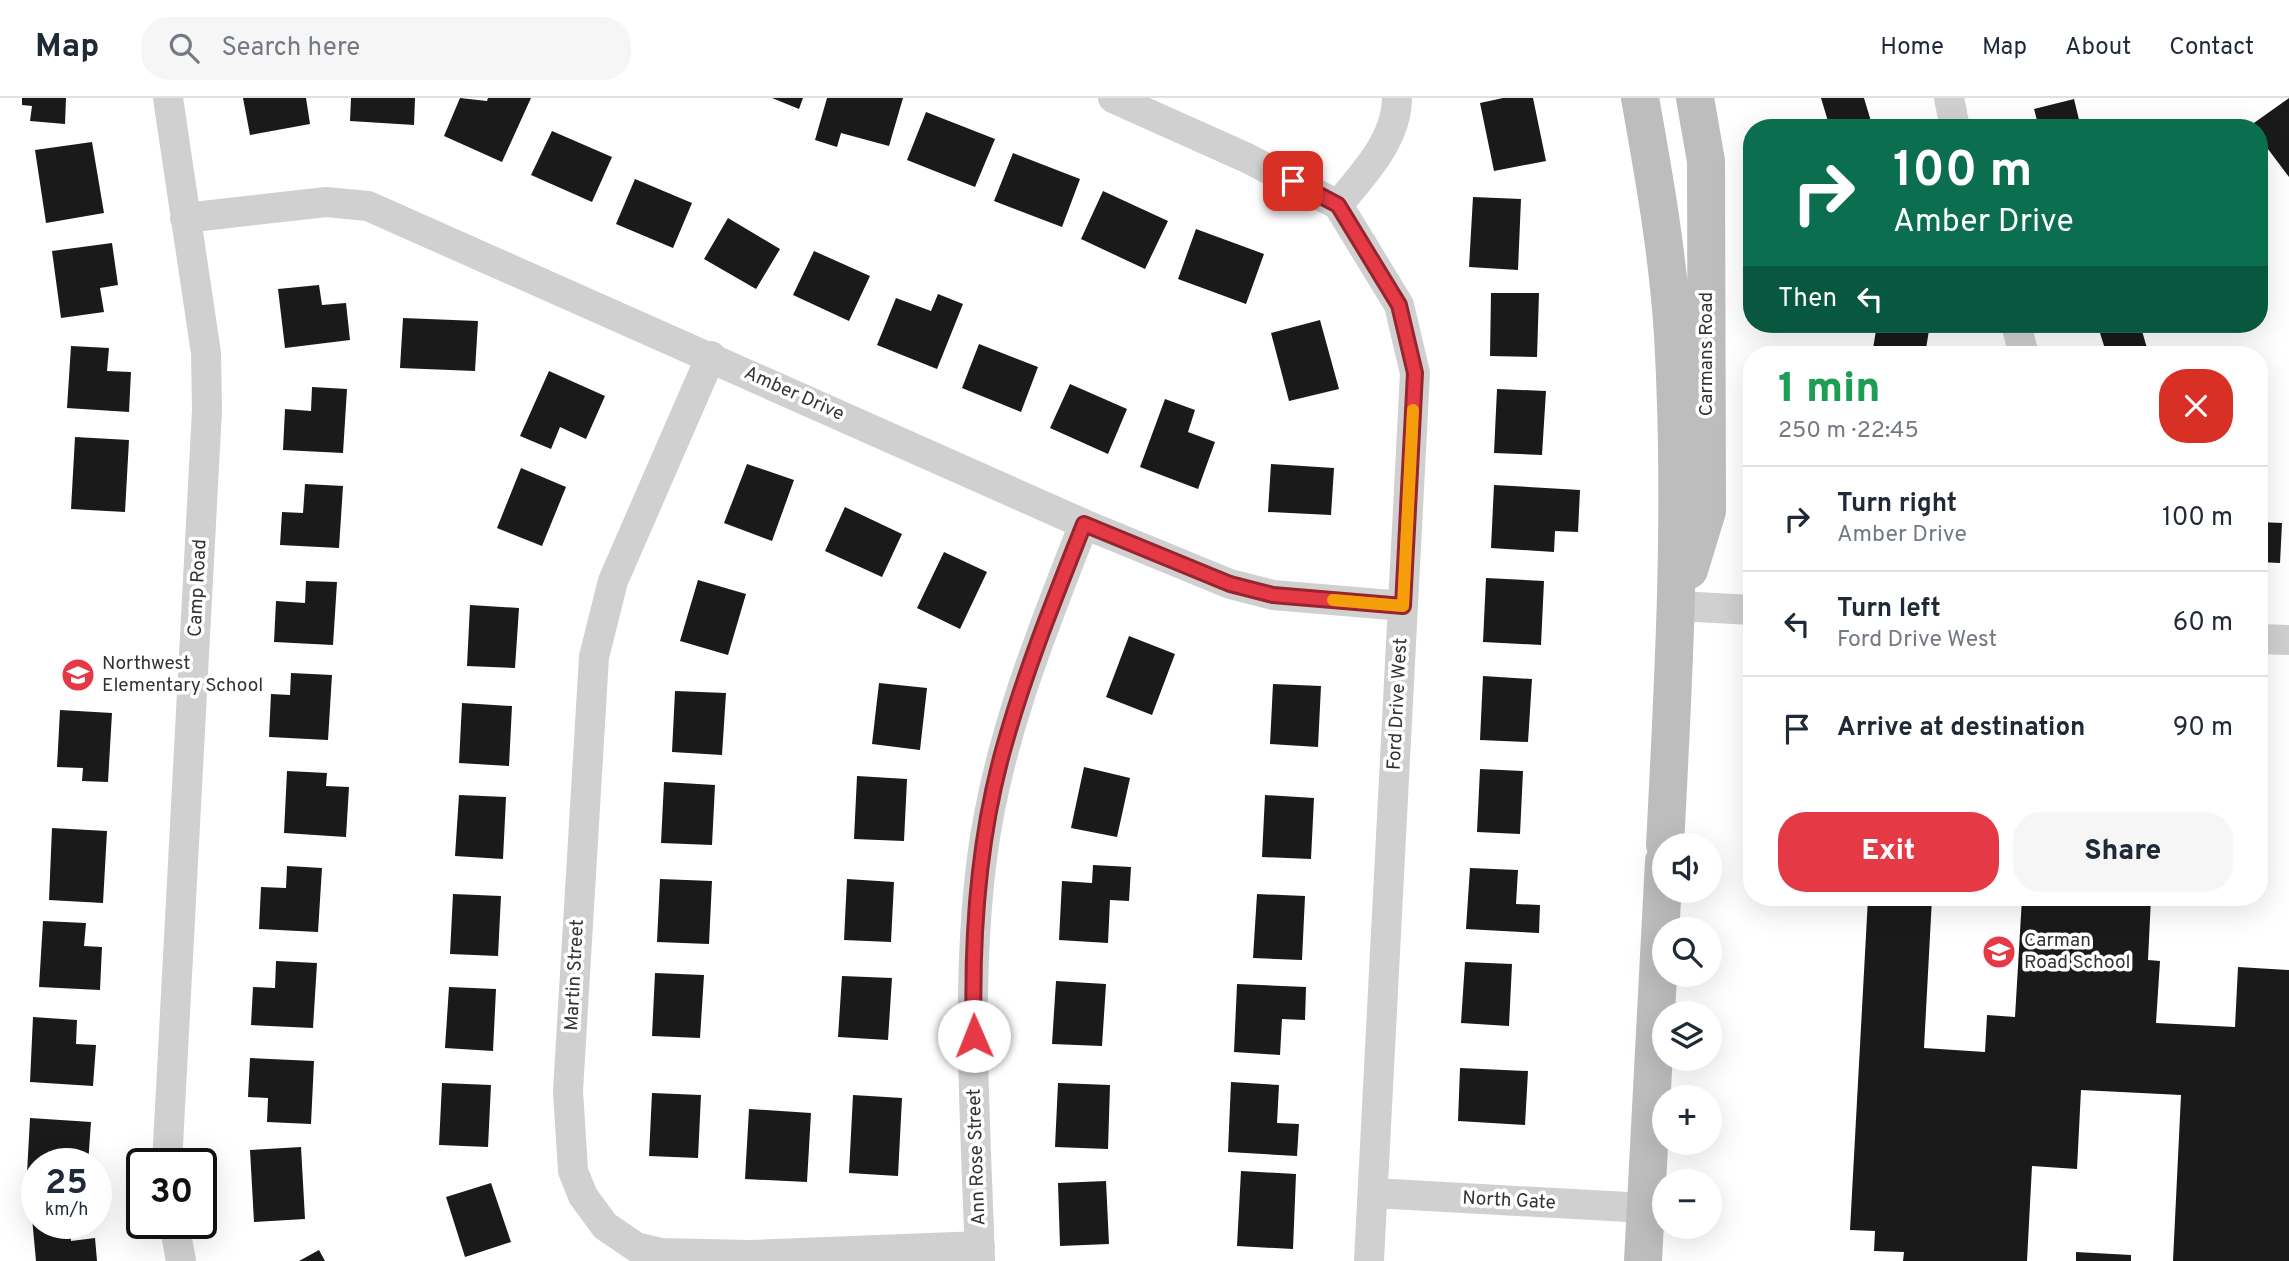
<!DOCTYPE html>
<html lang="en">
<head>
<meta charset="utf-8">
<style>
	:root { --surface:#fff; --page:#f6f6f7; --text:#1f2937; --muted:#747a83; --line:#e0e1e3; --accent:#e63946 }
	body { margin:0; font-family:Overpass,sans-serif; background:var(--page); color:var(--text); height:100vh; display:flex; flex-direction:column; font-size:26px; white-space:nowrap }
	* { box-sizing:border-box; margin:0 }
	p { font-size:23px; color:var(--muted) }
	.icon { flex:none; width:38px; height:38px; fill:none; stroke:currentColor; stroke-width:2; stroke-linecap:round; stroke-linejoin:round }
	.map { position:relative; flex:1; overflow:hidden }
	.drawer { position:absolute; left:1743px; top:248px; width:525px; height:560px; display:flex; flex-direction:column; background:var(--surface); border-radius:28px; box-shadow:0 7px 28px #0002 }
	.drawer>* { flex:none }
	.top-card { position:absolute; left:1743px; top:21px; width:525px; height:214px; border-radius:28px; box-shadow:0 7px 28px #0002; background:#0b6e4f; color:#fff; overflow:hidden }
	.tools { position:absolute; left:1652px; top:735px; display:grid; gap:14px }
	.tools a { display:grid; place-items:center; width:70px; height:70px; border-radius:50%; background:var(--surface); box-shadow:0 7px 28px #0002; font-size:35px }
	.speed { position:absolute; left:21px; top:1050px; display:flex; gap:14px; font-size:35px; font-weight:700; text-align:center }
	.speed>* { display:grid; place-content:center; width:91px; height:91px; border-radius:50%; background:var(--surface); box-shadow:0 7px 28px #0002; line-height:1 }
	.speed small { font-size:18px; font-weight:400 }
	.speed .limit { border:4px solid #111; border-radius:10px; background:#fff; color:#111 }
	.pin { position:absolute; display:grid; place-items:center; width:60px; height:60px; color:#fff; margin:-30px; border-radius:14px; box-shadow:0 4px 10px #0006 }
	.me { position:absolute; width:77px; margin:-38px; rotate:359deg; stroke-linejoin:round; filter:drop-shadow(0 0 5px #0008) }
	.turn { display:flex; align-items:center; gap:24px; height:147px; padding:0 35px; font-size:32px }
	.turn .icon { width:91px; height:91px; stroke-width:2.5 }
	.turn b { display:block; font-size:49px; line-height:60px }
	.then { display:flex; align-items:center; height:66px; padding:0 35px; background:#0003; gap:14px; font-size:26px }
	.round { display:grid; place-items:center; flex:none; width:74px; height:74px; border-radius:28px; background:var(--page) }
	.head { display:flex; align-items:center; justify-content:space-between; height:119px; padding:0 35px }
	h1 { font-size:42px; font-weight:800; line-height:52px; color:#1e9e55 }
	.button { display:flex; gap:14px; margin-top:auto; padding:14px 35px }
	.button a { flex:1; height:80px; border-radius:28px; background:var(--accent); color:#fff; font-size:28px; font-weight:800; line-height:80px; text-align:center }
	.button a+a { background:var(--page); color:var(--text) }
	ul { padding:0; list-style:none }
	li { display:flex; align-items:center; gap:21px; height:105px; padding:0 35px; border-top:2px solid var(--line) }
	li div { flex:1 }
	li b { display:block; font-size:26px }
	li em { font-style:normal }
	header { display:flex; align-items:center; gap:42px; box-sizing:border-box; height:98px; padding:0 35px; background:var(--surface); border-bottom:2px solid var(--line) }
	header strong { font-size:33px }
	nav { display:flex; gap:38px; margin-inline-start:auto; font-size:24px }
	.search { width:490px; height:63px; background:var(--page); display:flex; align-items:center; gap:18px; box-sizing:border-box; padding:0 24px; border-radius:28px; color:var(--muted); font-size:26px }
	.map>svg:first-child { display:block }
	.building { fill:#1a1a1a }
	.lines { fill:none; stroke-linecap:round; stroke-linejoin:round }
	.street { stroke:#d0d0d0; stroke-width:30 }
	.secondary { stroke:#bdbdbd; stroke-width:38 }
	.route-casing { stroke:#96252e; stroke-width:18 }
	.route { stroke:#e63946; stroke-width:12 }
	.slow { stroke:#f59e0b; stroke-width:12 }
	.labels { text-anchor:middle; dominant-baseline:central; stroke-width:7; stroke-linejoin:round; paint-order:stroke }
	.street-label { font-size:19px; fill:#333; stroke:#fff }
	.poi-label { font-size:19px; fill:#333; stroke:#fff; text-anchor:start }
</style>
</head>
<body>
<header>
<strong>Map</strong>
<div class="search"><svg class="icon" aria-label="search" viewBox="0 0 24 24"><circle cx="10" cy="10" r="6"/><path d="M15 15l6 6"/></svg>Search here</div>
<nav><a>Home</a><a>Map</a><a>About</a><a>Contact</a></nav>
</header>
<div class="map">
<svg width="2289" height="1163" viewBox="0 0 2289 1163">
	<rect width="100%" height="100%" fill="#fff"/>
	<path class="building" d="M22,0H66L65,26L30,23L32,8L22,7Z
		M243,0H306L310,26L250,37Z
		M351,0H415L414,27L350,23Z
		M460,0L487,3L488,0H531L502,64L444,38Z
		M772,0H803L799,11Z
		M827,0H903L889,48L841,35L837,49L815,42Z
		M1503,0H1533L1546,63L1494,73L1480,5Z
		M1821,0H1864L1873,30H1830Z
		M2289,0V79L2259,39V30L2251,27Z
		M2074,1L2081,30H2039L2034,11Z
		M926,14L995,41L975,89L907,62Z
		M552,33L612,59L592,104L531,77Z
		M92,44L104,115L46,125L35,52Z
		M1013,55L1080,81L1062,129L994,103Z
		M635,81L692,105L673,150L616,126Z
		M1103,93L1168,123L1145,171L1081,141Z
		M1473,99L1521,101L1518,172L1469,169Z
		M728,120L780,151L756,191L704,161Z
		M1196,131L1264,156L1246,206L1178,181Z
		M112,145L118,187L100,190L104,214L61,220L52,153Z
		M814,153L870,178L849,223L793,197Z
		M319,187L322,207L346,205L350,242L285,250L278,191Z
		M1491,195H1539L1537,259L1490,258Z
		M938,196L963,206L937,271L877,247L896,200L931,213Z
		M403,220L478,223L475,273L400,270Z
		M1320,222L1339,291L1289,303L1271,235Z
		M1877,226H1930L1925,257H1872Z
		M2134,226H2140L2149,257H2107L2100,235Z
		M979,246L1038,269L1021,314L962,290Z
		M71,248L109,250L107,273L131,274L129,314L67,310Z
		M549,273L605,298L586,341L560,329L551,351L520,338Z
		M1070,286L1127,311L1108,356L1050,330Z
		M312,289L347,291L343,355L283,352L285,311L311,313Z
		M1497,291L1546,293L1542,357L1494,355Z
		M1165,301L1195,312L1188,334L1215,344L1198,391L1140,369Z
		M75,339L129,342L125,414L71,411Z
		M747,366L794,382L772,443L724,425Z
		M1271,366L1334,370L1331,417L1268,414Z
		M521,370L566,389L542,448L497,430Z
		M305,386L343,388L339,450L280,447L282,414L303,415Z
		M1494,387L1580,392L1578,434L1555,433L1554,454L1491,450Z
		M845,409L902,436L882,479L825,453Z
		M2259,424L2282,425L2280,465L2259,464Z
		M944,454L987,474L960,531L917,510Z
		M1486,480L1544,483L1541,547L1483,544Z
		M698,482L746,496L728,557L680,543Z
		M306,483L337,484L333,547L274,544L276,503L305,505Z
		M470,507L519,510L515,570L467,568Z
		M1129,538L1175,556L1152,617L1106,599Z
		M291,575L332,577L328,642L269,639L271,596L290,597Z
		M1483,578L1532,581L1528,644L1480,642Z
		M879,585L927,590L920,652L872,646Z
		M1273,586L1321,588L1318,649L1270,646Z
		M675,593L726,595L722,657L672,654Z
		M462,605L512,608L509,668L459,665Z
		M60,612L112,615L108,684L82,683L83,670L57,669Z
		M1084,669L1130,680L1117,739L1071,730Z
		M1480,671L1523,673L1520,736L1477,734Z
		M287,673L327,675L326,688L349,689L346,739L284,735Z
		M857,678L907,681L904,743L854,741Z
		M664,684L715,687L712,747L661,745Z
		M459,697L506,699L503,761L455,758Z
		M1265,697L1314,700L1311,761L1262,759Z
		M52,730L107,733L103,805L49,802Z
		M1093,767L1131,769L1129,803L1110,802L1108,845L1059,842L1062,783L1092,785Z
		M287,768L322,770L318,834L259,831L261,789L286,790Z
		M1470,770L1518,772L1516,806L1540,807L1539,835L1466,831Z
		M660,781L712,783L709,846L657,844Z
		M847,781L894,784L891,844L844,842Z
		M453,796L501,798L498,858L450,856Z
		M1257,796L1305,798L1302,862L1253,860Z
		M1868,800H1932L1924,950L1985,954L1987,917L2015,919L2022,800H2151L2148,862L2160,863L2156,925L2235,929L2238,869L2289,872V1163H2173L2181,997L2081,992L2077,1071L2032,1068L2027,1163H1903L1904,1154L1874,1153L1875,1133L1850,1132Z
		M43,823L86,825L84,848L102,849L100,892L39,889Z
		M276,863L317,865L313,930L251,927L253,889L275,890Z
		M1465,864L1512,866L1509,928L1461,925Z
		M655,875L704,877L700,940L652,938Z
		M842,878L892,880L888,942L838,939Z
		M1056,883L1106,886L1102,948L1052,946Z
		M1237,886L1306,889L1305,922L1282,921L1280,957L1234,954Z
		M449,889L496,891L493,953L445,950Z
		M33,919L77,922L76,946L96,947L93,988L30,984Z
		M250,960L314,963L311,1026L267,1024L268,1000L248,999Z
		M1460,970L1528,973L1525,1027L1458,1023Z
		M1231,984L1279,987L1277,1025L1299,1026L1297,1058L1228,1054Z
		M442,985L491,987L488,1049L439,1047Z
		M1058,985L1110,987L1108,1051L1055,1049Z
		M652,995L701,997L698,1060L649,1058Z
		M853,997L902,1000L898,1078L849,1075Z
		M749,1011L811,1015L807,1084L745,1081Z
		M30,1020L91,1024L88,1066H37V1094H26Z
		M301,1049L305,1121L254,1124L250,1052Z
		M1241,1073L1296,1076L1293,1151L1237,1148Z
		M1106,1083L1109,1146L1060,1148L1058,1085Z
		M491,1085L511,1144L465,1159L446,1099Z
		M31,1109H37V1125H70L71,1143L95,1140L97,1163H36Z
		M319,1152L325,1163H299Z
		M2076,1154L2131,1157V1163H2076Z"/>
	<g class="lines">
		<path class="street" d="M1113,0L1247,60L1338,107L1399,207L1415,275L1369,1163
			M1949,0L1955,30
			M1338,107C1363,76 1397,42 1397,0
			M185,120L326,104L368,108L1084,426L1230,486L1273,497L1403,508
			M2016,226L2024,257
			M711,258L613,483L594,559L568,993L573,1073L583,1098L605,1128L636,1149L661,1155L750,1157L980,1148
			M1678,508L1752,512
			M2259,541L2289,542
			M167,1066L207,312L206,255L168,0
			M1373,1095L1646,1110
			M174,1125L181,1163
			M980,1163C976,1029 965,893 982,760C997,643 1041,535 1084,426"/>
		<path class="secondary" d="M1640,0C1654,78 1668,157 1673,237C1683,407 1674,577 1665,747
			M1689,472L1707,413L1706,63L1695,0
			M1643,1163L1664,763"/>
	</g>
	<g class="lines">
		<defs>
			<path id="route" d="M974,938C971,839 978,737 1006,642C1027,568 1056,497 1084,426L1230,486L1273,497L1403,508L1415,275L1399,207L1338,107L1293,83"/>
		</defs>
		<use href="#route" class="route-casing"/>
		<use href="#route" class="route"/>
		<path class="slow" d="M1333,502L1403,508L1413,312"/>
	</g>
	<defs>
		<symbol id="school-disc" viewBox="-11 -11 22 22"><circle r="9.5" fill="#e63946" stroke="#fff"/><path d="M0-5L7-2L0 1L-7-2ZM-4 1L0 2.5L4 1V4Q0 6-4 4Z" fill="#fff"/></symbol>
	</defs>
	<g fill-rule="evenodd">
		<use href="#school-disc" x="59" y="558" width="38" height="38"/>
		<use href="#school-disc" x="1980" y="835" width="38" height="38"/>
	</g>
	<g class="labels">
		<g class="street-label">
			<text transform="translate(1707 256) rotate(-90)">Carmans Road</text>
			<text transform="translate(794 296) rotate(24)">Amber Drive</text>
			<text transform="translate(198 490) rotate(-87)">Camp Road</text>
			<text transform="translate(1398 606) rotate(-87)">Ford Drive West</text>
			<text transform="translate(575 877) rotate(-87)">Martin Street</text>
			<text transform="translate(977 1059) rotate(-92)">Ann Rose Street</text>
			<text transform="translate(1509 1103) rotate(3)">North Gate</text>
		</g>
		<g class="poi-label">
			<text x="102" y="566">Northwest<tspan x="102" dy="22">Elementary School</tspan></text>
			<text x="2024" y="843">Carman<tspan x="2024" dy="22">Road School</tspan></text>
		</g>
	</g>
</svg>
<div class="tools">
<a><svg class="icon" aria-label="sound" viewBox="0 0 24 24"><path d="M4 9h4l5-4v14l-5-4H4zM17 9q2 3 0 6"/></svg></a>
<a><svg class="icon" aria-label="search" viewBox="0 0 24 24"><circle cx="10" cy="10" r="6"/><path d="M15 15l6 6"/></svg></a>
<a><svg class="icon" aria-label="layers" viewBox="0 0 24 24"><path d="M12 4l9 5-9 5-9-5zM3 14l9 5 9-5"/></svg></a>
<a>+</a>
<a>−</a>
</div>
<div class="speed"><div>25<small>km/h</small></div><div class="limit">30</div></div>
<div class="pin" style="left:1293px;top:83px;background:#d93025"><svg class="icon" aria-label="arrive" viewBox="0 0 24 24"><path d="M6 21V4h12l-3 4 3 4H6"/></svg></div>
<svg class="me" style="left:974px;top:938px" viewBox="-20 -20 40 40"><circle r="19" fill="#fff"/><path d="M0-13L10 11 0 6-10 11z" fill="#e63946"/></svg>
<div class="top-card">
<div class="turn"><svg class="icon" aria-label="right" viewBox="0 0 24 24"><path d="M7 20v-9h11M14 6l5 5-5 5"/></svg><div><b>100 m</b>Amber Drive</div></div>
<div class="then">Then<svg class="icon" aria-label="left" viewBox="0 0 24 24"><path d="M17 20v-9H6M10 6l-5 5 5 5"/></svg></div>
</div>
<section class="drawer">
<div class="head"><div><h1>1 min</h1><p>250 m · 22:45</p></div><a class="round" style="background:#d93025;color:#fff"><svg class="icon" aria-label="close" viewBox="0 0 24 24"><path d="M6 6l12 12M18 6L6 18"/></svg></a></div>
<ul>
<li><svg class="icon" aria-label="right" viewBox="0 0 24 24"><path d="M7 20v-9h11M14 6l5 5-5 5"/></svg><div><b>Turn right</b><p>Amber Drive</p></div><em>100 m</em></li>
<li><svg class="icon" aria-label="left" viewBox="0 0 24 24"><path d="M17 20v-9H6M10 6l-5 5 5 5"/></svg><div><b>Turn left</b><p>Ford Drive West</p></div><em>60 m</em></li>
<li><svg class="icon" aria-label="arrive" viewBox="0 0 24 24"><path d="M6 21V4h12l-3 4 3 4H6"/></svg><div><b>Arrive at destination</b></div><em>90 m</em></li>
</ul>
<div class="button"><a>Exit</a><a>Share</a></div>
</section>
</div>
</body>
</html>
